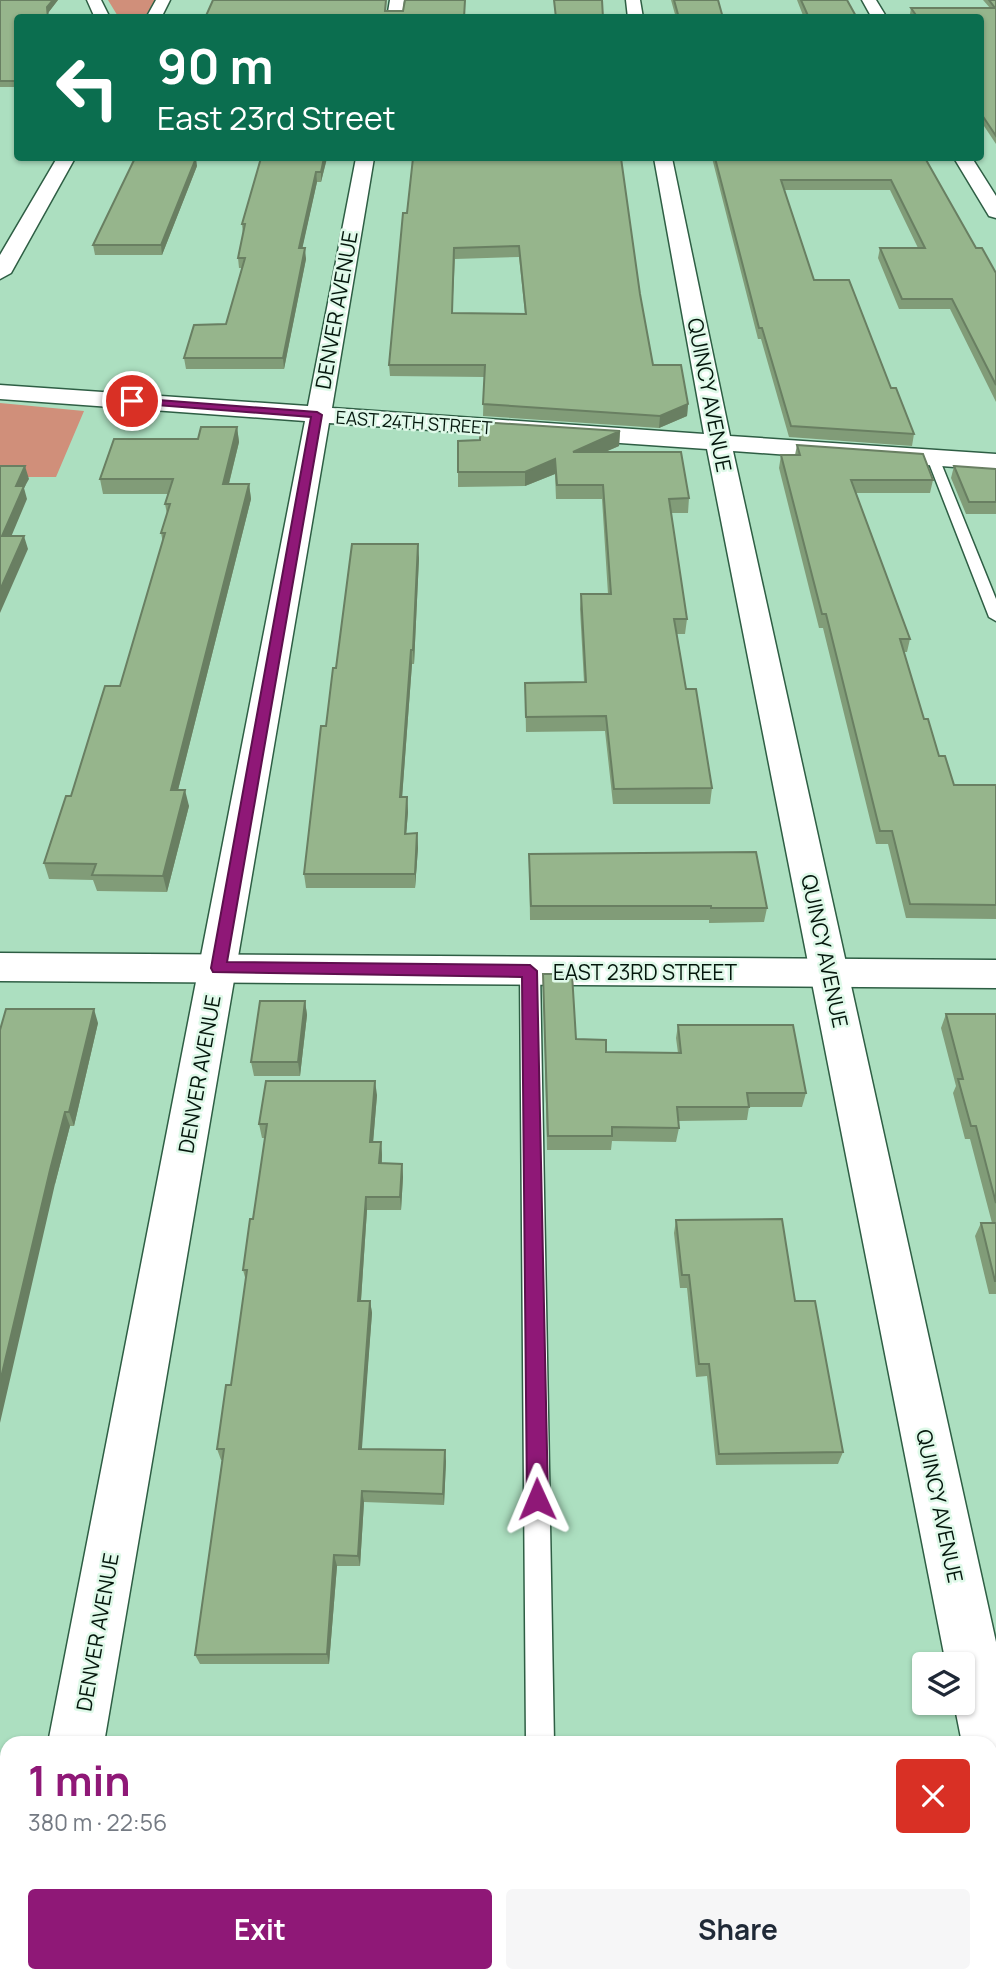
<!DOCTYPE html>
<html lang="en">
<head>
<meta charset="utf-8">
<style>
	:root { --surface:#fff; --page:#f6f6f7; --text:#1f2937; --muted:#747a83; --accent:#8f1877 }
	body { margin:0; font-family:Manrope,sans-serif; background:var(--page); color:var(--text); height:100vh; display:flex; flex-direction:column; font-size:26px; white-space:nowrap }
	* { box-sizing:border-box; margin:0 }
	p { font-size:23px; color:var(--muted) }
	.icon { flex:none; width:38px; height:38px; fill:none; stroke:currentColor; stroke-width:2; stroke-linecap:round; stroke-linejoin:round }
	.map { position:relative; flex:1; overflow:hidden }
	.sheet { position:absolute; left:0px; top:1736px; width:998px; height:247px; display:flex; flex-direction:column; background:var(--surface); border-radius:21px 21px 0 0; box-shadow:0 2px 5px #0004 }
	.sheet>* { flex:none }
	.top-card { position:absolute; left:14px; top:14px; width:970px; height:147px; border-radius:7px; box-shadow:0 2px 5px #0004; background:#0b6e4f; color:#fff; overflow:hidden }
	.controls { position:absolute; left:912px; top:1652px; display:grid; gap:14px }
	.controls a { display:grid; place-items:center; width:63px; height:63px; border-radius:7px; background:var(--surface); box-shadow:0 2px 5px #0004; font-size:35px }
	.pin { position:absolute; display:grid; place-items:center; width:60px; height:60px; color:#fff; margin:-30px; border:4px solid #fff; border-radius:50%; box-shadow:0 2px 7px #0007 }
	.me { position:absolute; width:77px; margin:-38px; rotate:359deg; stroke-linejoin:round; filter:drop-shadow(0 0 5px #0008) }
	.turn { display:flex; align-items:center; gap:24px; height:147px; padding:0 28px; font-size:32px }
	.turn .icon { width:91px; height:91px; stroke-width:2.5 }
	.turn b { display:block; font-size:49px; line-height:60px }
	.round { display:grid; place-items:center; flex:none; width:74px; height:74px; border-radius:7px; background:var(--page) }
	.head { display:flex; align-items:center; justify-content:space-between; height:119px; padding:0 28px }
	h1 { font-size:42px; font-weight:700; line-height:52px; color:var(--accent) }
	.primary-button { display:flex; gap:14px; margin-top:auto; padding:14px 28px }
	.primary-button a { flex:1; height:80px; border-radius:7px; background:var(--accent); color:#fff; font-size:28px; font-weight:700; line-height:80px; text-align:center }
	.primary-button a+a { background:var(--page); color:var(--text) }
	.map>svg:first-child { display:block }
	.green { fill:#d08f7a }
	.lines { fill:none; stroke-linecap:round; stroke-linejoin:round }
	.service-casing { stroke:#2e5e44; stroke-width:3 }
	.minor-casing { stroke:#2e5e44; stroke-width:3 }
	.tertiary-casing { stroke:#2e5e44; stroke-width:3 }
	.secondary-casing { stroke:#2e5e44; stroke-width:3 }
	.service { fill:#fff; fill-rule:evenodd }
	.minor { fill:#fff; fill-rule:evenodd }
	.tertiary { fill:#fff; fill-rule:evenodd }
	.secondary { fill:#fff; fill-rule:evenodd }
	.wall { fill:#819c78; fill-rule:evenodd }
	.shaded-wall { fill:#697f62 }
	.building { fill:#96b58c; stroke:#697f62; stroke-width:2; fill-rule:evenodd }
	.route { fill:#8f1877; stroke:#5d104d; stroke-width:2 }
	.labels { text-anchor:middle; dominant-baseline:central; stroke-width:5; stroke-linejoin:round; paint-order:stroke }
	.far-street-label { font-size:18px; fill:#04160c; stroke:#dff9e9 }
	.street-label { font-size:21px; fill:#04160c; stroke:#dff9e9 }
</style>
</head>
<body>
<div class="map">
<svg width="996" height="1982" viewBox="0 0 996 1982">
	<rect width="100%" height="100%" fill="#acdfc0"/>
	<path class="green" d="M108,0H155L145,17L119,18Z
		M0,403L84,411L56,477H0Z"/>
	<g class="lines">
		<defs>
			<path id="service" d="M933,454L939,458L996,599V621L989,617L927,458Z
				M530,964L540,971L554,1743H526L520,971Z
				M528,1976H558L559,1982H527Z"/>
			<path id="minor" d="M156,0H170L161,18H146Z
				M390,0H404L402,18H387Z
				M626,0H640L643,18H628Z
				M862,0H876L887,18H872Z
				M356,158H374L332,408L704,434L654,158H672L730,436L996,454V470L733,451L996,1642V1769L990,1771V1743H962L954,1703H962V1664H946L707,449L329,423L104,1743H48L305,421L0,399V385L308,406Z
				M954,158H972L996,196V218L989,216Z
				M7,1964V1976H64L63,1982H1Z"/>
			<path id="tertiary" d="M87,0H101L110,18H95Z
				M57,158H75L11,273L0,279V255Z"/>
			<path id="secondary" d="M0,953L996,960V988L0,981Z"/>
		</defs>
		<use href="#service" class="service-casing"/>
		<use href="#minor" class="minor-casing"/>
		<use href="#tertiary" class="tertiary-casing"/>
		<use href="#secondary" class="secondary-casing"/>
		<use href="#service" class="service"/>
		<use href="#minor" class="minor"/>
		<use href="#tertiary" class="tertiary"/>
		<use href="#secondary" class="secondary"/>
	</g>
	<path class="wall" d="M0,0H58L48,13L18,18V87H0Z
		M671,0H718L723,18H676Z
		M797,0H847L857,18H804Z
		M983,0H996V144L980,120V18H913L910,14L911,8H990Z
		M327,158L321,182H317L302,248L306,259L284,369H186L184,358L226,324L242,268H239L238,258L243,234L242,224Z
		M413,158L640,294L653,365L688,404L687,416L659,428L483,416L484,377L390,376L389,365ZM519,257L525,314L452,313L455,259Z
		M712,158H925L976,248L996,273V402L950,309H899L878,258L880,248H918L890,190H784L814,280L891,388L914,434L912,446L789,437L761,339H758Z
		M197,166L162,255H95L93,245Z
		M237,427L239,442L229,484H249L251,499L178,790L189,806L167,892L97,891L93,880L49,879L44,863L71,796L120,686L163,543L161,533L167,514L165,504L168,494H103L100,479L198,439Z
		M620,431L619,446L605,452L689,498L688,513H671L687,619L685,634H677L686,689L712,788L710,804H613L605,731L526,732L525,683L584,682L580,609L581,594H608L602,499H556L555,474L525,486L458,487V472L480,440Z
		M797,445L933,480L930,493H856L910,639L907,652H904L924,719L939,756L954,785H996V919L906,918L888,844H876L823,628H819L779,468L781,455H795Z
		M954,466L996,469V514H966L951,478Z
		M419,558L414,664H412L402,797H407L408,812L406,834L417,833L418,848L415,888H306L304,874L336,668Z
		M529,854L767,908L764,922L709,923V920H530Z
		M543,974L576,1039L606,1052L678,1053L676,1038L678,1025L806,1093L802,1107H749L747,1120L678,1121L679,1128L676,1142L612,1141L611,1150H547Z
		M305,1001L307,1015L300,1076H254L251,1062Z
		M946,1014H996V1294H989L975,1236L981,1223H992L970,1139H965L953,1093L956,1086L941,1028Z
		M98,1023L74,1126H70L55,1184L0,1030Z
		M377,1095L373,1142H381L382,1155V1163L402,1164L403,1177L401,1210H367L361,1301H370L372,1313L361,1449L446,1461L444,1505L364,1502L360,1566H337L329,1664H200L195,1655L222,1460H221L217,1449L231,1385L246,1281L243,1270L253,1219L265,1138H262L259,1124Z
		M676,1220L795,1301L843,1452L838,1464L716,1465L707,1376L696,1377L687,1288H680L674,1233Z
		M761,1976H925L926,1982H761Z"/>
	<path class="shaded-wall" d="M53,0H58L48,13L47,7Z
		M196,158L197,166L162,255L161,245Z
		M324,158H327L321,182V172Z
		M316,172L317,182L300,259L299,248Z
		M305,248L306,259L284,369L283,358Z
		M688,404L687,416L659,428L660,416Z
		M237,427L239,442L225,499L223,484Z
		M620,431L619,446L572,466L573,452Z
		M555,459V474L525,486V472Z
		M25,466L29,479L24,488L27,499L6,549L2,536L16,486Z
		M249,484L251,499L174,806L171,790Z
		M24,536L28,549L0,613V590Z
		M418,544L419,558L414,664L413,650Z
		M411,650L412,664L401,812L400,797Z
		M185,790L189,806L167,892L163,876Z
		M407,797L408,812L405,848V834Z
		M417,833L418,848L415,888V874Z
		M305,1001L307,1015L300,1076L298,1062Z
		M94,1009L98,1023L74,1126L69,1112Z
		M375,1081L377,1095L372,1155L370,1142Z
		M65,1112L70,1126L55,1184L0,1423V1382L50,1170Z
		M381,1142L382,1155L381,1176L379,1163Z
		M402,1164L403,1177L401,1210L400,1197Z
		M366,1197L367,1210L360,1314L358,1301Z
		M370,1301L372,1313L361,1461L359,1449Z
		M445,1450L446,1461L444,1505L443,1494Z
		M362,1491L364,1502L360,1566L358,1556Z
		M334,1555L337,1566L329,1664L327,1654Z
		M315,1976H318V1982H314Z"/>
	<path class="building" d="M0,0H53L47,7L48,18H18V81H0Z
		M213,0H386L385,11H403L405,0H465L464,18H205Z
		M554,0H602L603,18H556Z
		M674,0H718L723,18H679Z
		M801,0H847L857,18H809Z
		M989,0H996V136L980,112V18H918L911,8H995Z
		M135,158H196L161,245H93Z
		M261,158H324L321,172H316L299,248H305L283,358H184L194,325L226,324L245,258H238L245,224H242Z
		M413,158H621L640,294L653,365H681L688,404L660,416L483,404L485,365H389L403,213H407ZM519,246L526,314L452,313L454,248Z
		M715,158H925L976,248H982L996,273V385L952,299H902L880,248H925L891,180H781L814,280H849L891,388H896L914,434L791,426L762,328H759Z
		M481,422L620,431L573,452H681L689,498L669,499L687,619H674L686,689H696L712,788L614,789L606,716L526,717L525,683L586,682L581,594H611L603,485H557L555,459L525,472H458V441L480,440Z
		M201,427H237L223,484H249L171,790H185L163,876L92,875L96,864L44,863L66,796H71L105,686H120L165,533H161L170,504H165L173,479H100L114,439H198Z
		M797,445L923,454L933,480H851L910,639H900L924,719H928L939,756H945L954,785H996V905L910,904L892,831H880L826,614H822L781,455H800Z
		M0,466H25L16,486H24L2,536H24L0,590Z
		M954,466L996,469V502H969Z
		M352,544H418L413,650H411L400,797H407L405,834L417,833L415,874H304L321,726H326L333,668H336Z
		M756,852L767,908H711V906H531L529,854Z
		M543,974H572L576,1039L606,1040V1052L681,1053L678,1025H793L806,1093H747L749,1107H677L679,1128L612,1127V1136H548Z
		M260,1001H305L298,1062H251Z
		M6,1009H94L69,1112H65L50,1170L0,1382V1030Z
		M946,1014H996V1203L976,1126H971L958,1079H963Z
		M266,1081H375L370,1142H381L379,1163L402,1164L400,1197H366L358,1301H370L359,1449L445,1450L443,1494L362,1491L358,1556L334,1555L327,1654L195,1655L224,1449H217L226,1385H231L247,1270H243L250,1219H253L267,1124H259Z
		M782,1219L795,1301H815L843,1452L719,1454L709,1364H699L689,1275H682L676,1220Z
		M981,1223H996V1281H995Z
		M140,1976H315L314,1982H139Z
		M766,1976H925L926,1982H767Z"/>
	<path class="route" d="M132,398L317,412L322,415L227,962L530,965L537,971L548,1499L544,1506L537,1509L530,1506L527,1499L522,977L213,972L211,968L311,417L129,403Z"/>
	<g class="labels">
		<g class="far-street-label">
			<text transform="translate(414 422) rotate(4)">EAST 24TH STREET</text>
		</g>
		<g class="street-label">
			<text transform="translate(336 310) rotate(-80)">DENVER AVENUE</text>
			<text transform="translate(710 395) rotate(79)">QUINCY AVENUE</text>
			<text transform="translate(825 951) rotate(78)">QUINCY AVENUE</text>
			<text x="645" y="972">EAST 23RD STREET</text>
			<text transform="translate(199 1074) rotate(-80)">DENVER AVENUE</text>
			<text transform="translate(940 1506) rotate(78)">QUINCY AVENUE</text>
			<text transform="translate(97 1632) rotate(-80)">DENVER AVENUE</text>
		</g>
	</g>
</svg>
<div class="controls">
<a><svg class="icon" aria-label="layers" viewBox="0 0 24 24"><path d="M12 4l9 5-9 5-9-5zM3 14l9 5 9-5"/></svg></a>
</div>
<div class="pin" style="left:132px;top:401px;background:#d93025"><svg class="icon" aria-label="arrive" viewBox="0 0 24 24"><path d="M6 21V4h12l-3 4 3 4H6"/></svg></div>
<svg class="me" style="left:537px;top:1499px" viewBox="-20 -20 40 40"><path d="M0-17L14 15 0 8-14 15z" fill="#8f1877" stroke="#fff" stroke-width="4"/></svg>
<div class="top-card">
<div class="turn"><svg class="icon" aria-label="left" viewBox="0 0 24 24"><path d="M17 20v-9H6M10 6l-5 5 5 5"/></svg><div><b>90 m</b>East 23rd Street</div></div>
</div>
<section class="sheet">
<div class="head"><div><h1>1 min</h1><p>380 m · 22:56</p></div><a class="round" style="background:#d93025;color:#fff"><svg class="icon" aria-label="close" viewBox="0 0 24 24"><path d="M6 6l12 12M18 6L6 18"/></svg></a></div>
<div class="primary-button"><a>Exit</a><a>Share</a></div>
</section>
</div>
</body>
</html>
